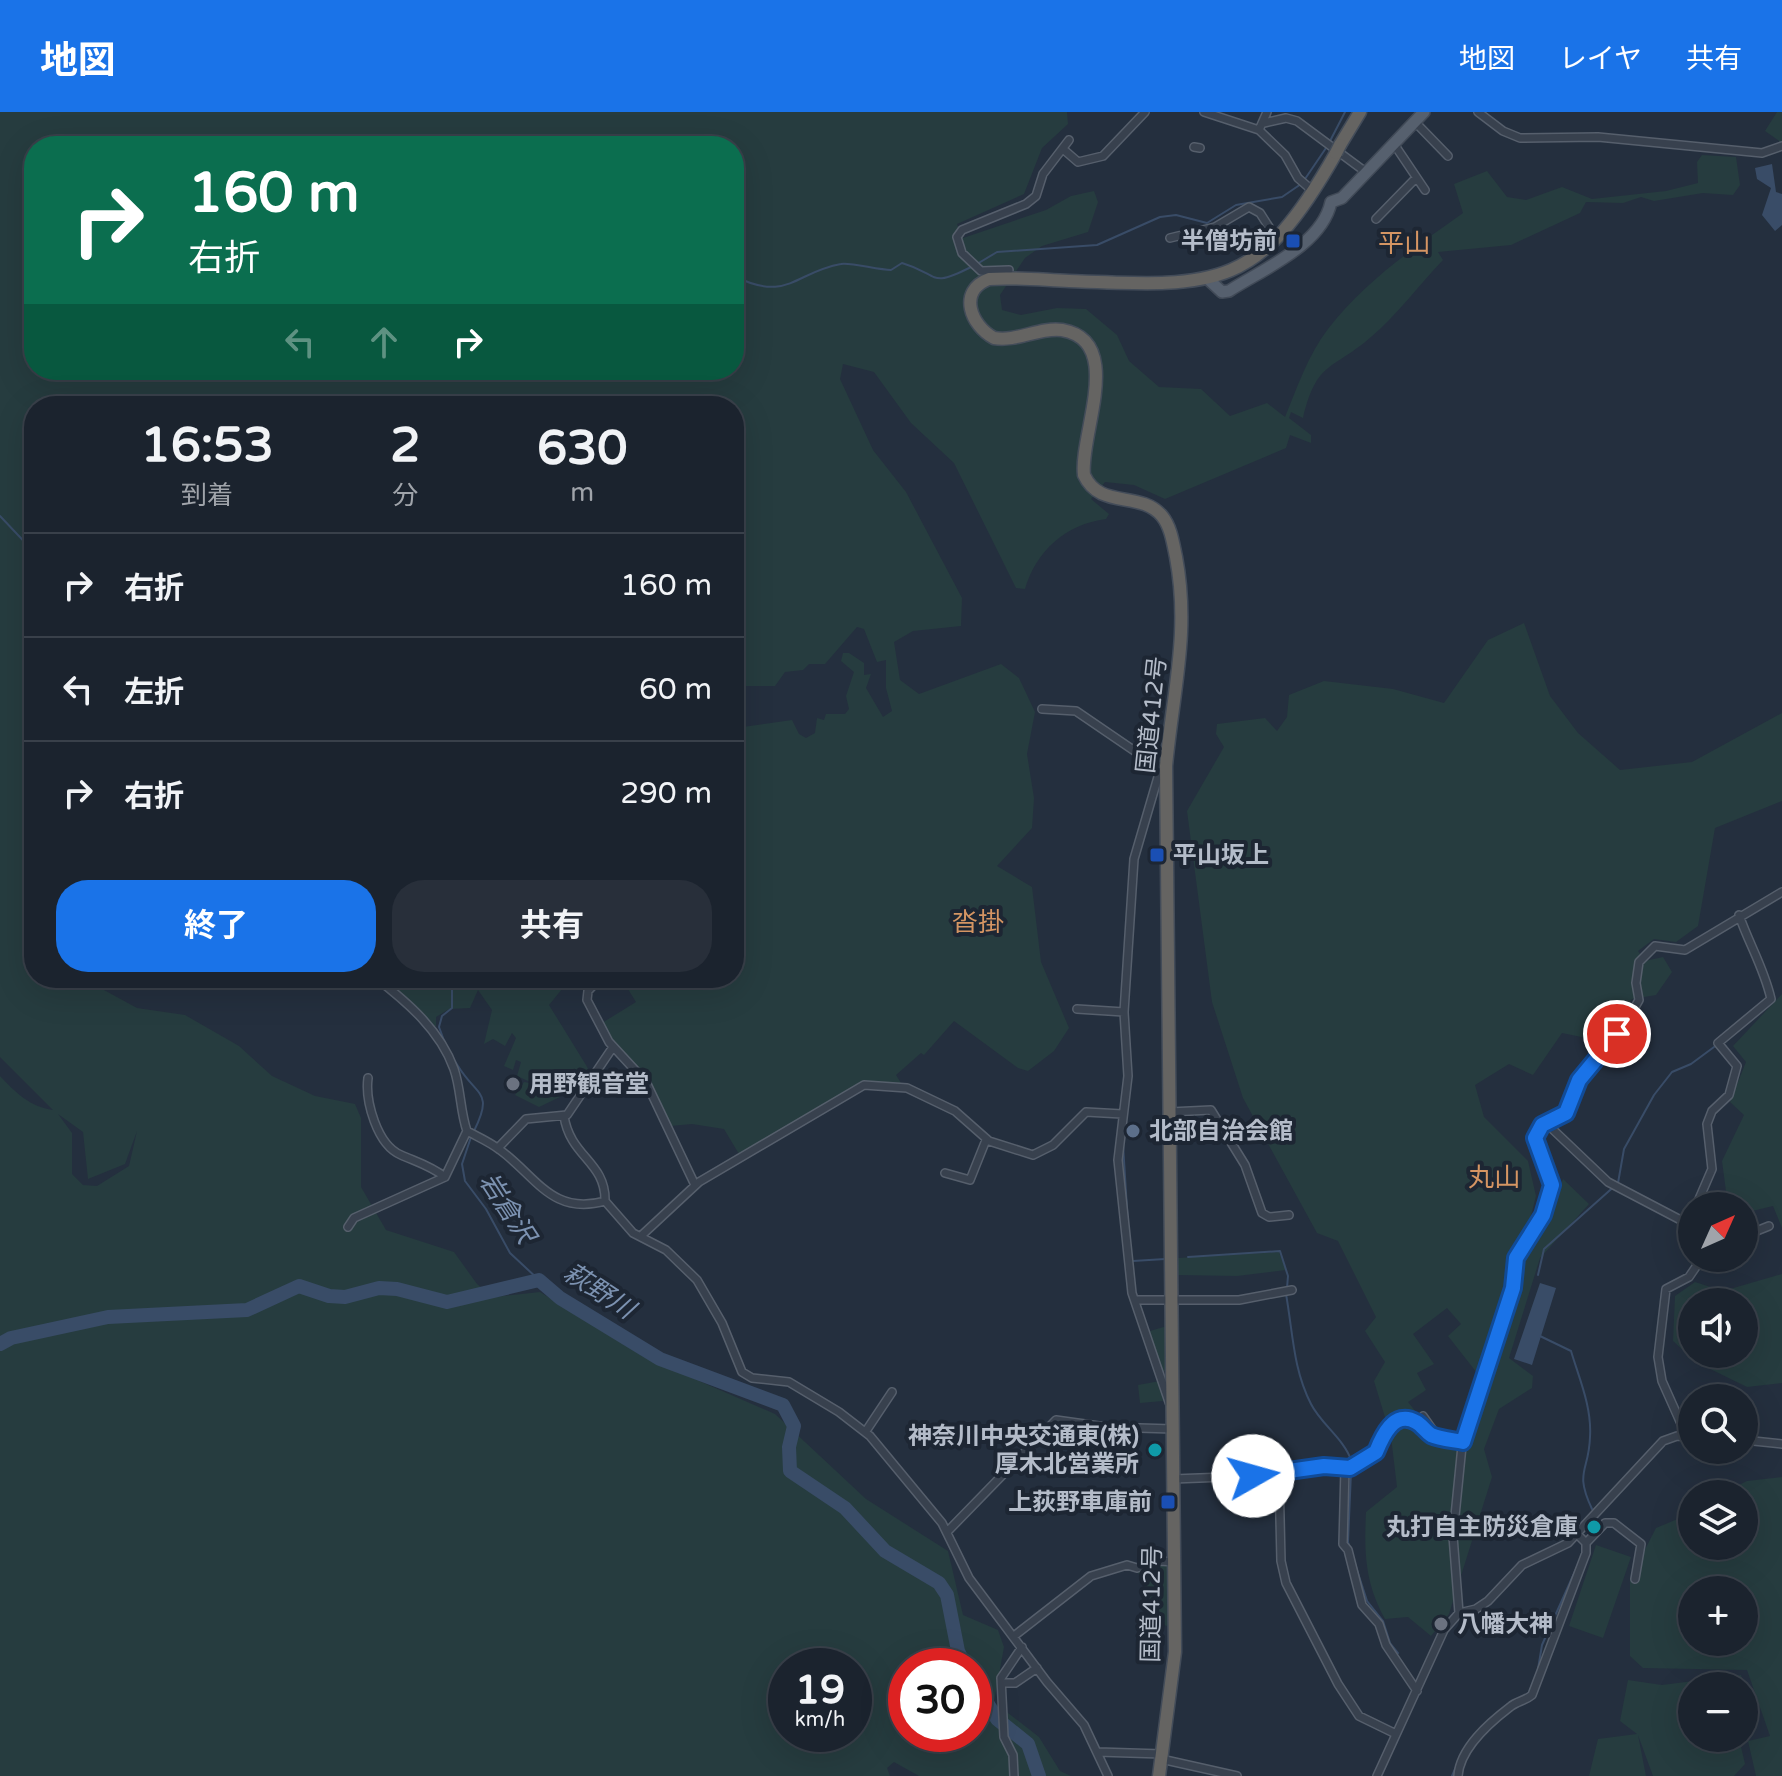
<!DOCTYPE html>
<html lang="ja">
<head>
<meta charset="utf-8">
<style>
	:root { --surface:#1b232e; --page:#282f3a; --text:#f1f3f6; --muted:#a0a4aa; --line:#39404a; --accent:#1a73e8 }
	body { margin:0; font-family:"Varela Round","Noto Sans JP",sans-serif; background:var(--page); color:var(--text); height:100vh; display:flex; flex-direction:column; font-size:30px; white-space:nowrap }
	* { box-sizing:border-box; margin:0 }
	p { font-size:26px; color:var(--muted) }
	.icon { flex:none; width:44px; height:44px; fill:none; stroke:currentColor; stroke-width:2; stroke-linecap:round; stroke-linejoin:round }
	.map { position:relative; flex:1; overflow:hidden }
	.drawer { position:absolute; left:24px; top:284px; width:720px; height:592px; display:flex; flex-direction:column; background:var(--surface); border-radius:32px; box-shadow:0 8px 32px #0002,0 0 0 2px var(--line) }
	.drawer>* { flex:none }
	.top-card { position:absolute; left:24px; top:24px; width:720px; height:244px; border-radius:32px; box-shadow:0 8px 32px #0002,0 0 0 2px var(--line); background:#0b6e4f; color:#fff; overflow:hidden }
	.needle { width:52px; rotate:45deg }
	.controls { position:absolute; left:1678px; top:1080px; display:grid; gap:16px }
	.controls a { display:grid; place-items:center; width:80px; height:80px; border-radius:50%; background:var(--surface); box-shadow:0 8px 32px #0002,0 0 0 2px var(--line); font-size:40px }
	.speed { position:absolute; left:768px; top:1536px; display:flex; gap:16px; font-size:40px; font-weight:700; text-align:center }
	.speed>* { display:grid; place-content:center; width:104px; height:104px; border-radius:50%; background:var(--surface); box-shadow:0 8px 32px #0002,0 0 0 2px var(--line); line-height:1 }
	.speed small { font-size:20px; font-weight:400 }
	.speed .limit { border:12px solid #d22; background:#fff; color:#111 }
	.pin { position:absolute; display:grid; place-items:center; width:68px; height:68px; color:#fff; margin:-34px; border:4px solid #fff; border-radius:50%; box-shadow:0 2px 8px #0007 }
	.me { position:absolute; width:88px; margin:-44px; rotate:83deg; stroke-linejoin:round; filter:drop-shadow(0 0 6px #0008) }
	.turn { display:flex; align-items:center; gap:28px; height:168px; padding:0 32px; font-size:36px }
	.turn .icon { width:104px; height:104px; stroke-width:2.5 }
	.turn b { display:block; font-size:56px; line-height:68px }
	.lanes { display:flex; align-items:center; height:76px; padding:0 32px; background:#0003; justify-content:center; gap:40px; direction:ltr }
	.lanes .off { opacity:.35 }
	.eta { display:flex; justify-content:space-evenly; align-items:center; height:136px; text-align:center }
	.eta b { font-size:48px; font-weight:700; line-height:56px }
	.cta { display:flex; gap:16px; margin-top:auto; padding:16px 32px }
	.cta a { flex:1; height:92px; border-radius:32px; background:var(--accent); color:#fff; font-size:32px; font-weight:700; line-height:92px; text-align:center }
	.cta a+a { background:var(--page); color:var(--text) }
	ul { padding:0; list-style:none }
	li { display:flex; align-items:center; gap:24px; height:104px; padding:0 32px; border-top:2px solid var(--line) }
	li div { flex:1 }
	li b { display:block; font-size:30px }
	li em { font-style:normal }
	header { display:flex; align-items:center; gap:48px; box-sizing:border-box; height:112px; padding:0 40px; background:var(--accent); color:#fff }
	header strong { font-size:38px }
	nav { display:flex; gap:44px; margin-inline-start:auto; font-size:28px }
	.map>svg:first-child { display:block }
	.green { fill:#263c3f; fill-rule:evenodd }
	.water { fill:#394c67 }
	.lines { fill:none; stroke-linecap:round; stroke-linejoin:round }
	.stream { stroke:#394c67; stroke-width:2 }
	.river { stroke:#394c67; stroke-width:14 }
	.minor-casing { stroke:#565f6c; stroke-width:10 }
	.primary-casing { stroke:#414a57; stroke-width:14 }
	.trunk-casing { stroke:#434c59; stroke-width:15 }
	.minor { stroke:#38414e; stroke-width:7 }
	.primary { stroke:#56606e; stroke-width:11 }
	.trunk { stroke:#656462; stroke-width:12 }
	.trunk-bridge-casing { stroke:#434c59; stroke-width:15; stroke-linecap:butt }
	.trunk-bridge { stroke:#656462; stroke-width:12 }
	.route-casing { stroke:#114b97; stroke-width:20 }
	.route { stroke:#1a73e8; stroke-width:14 }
	.transit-dot { fill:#1a4fb4; stroke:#1d2633; stroke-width:3 }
	.worship-dot { fill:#6b7280; stroke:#1d2633; stroke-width:3 }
	.service-dot { fill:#5c6f8a; stroke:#1d2633; stroke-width:3 }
	.culture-dot { fill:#0f9aa8; stroke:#1d2633; stroke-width:3 }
	.labels { text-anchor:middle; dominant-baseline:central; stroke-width:8; stroke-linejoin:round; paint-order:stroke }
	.poi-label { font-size:24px; font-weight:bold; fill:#b4bcc9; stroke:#1d2633; text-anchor:end }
	.street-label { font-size:24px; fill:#b4bcc9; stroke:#1d2633 }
	.neighbourhood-label { font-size:26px; fill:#d59563; stroke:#1d2633 }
	.water-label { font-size:26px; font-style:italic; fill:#7c92b1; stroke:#1d2633 }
</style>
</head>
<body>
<header>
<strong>地図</strong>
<nav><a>地図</a><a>レイヤ</a><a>共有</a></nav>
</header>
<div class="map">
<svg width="1782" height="1664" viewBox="0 0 1782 1664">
	<rect width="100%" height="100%" fill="#242f3e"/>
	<path class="green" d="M0,0H1067L1068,12L1042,36L1024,82L957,112L963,126L1046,98L1071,84L1094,79L1098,90L1088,120L1042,134L1025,146L1000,183L1002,198L1021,203L1057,196L1086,197L1117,223L1129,249L1159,275L1201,277L1230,304L1267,291L1285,305C1297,276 1308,243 1328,217C1365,169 1414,136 1463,101L1454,72L1487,59L1507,85L1526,88L1562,75L1592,87L1666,79L1698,71L1697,50L1702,43L1736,45L1740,73L1733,83L1703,81L1654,89L1641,85L1623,91L1586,90L1580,101L1511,133L1438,140L1443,148C1419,173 1397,203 1371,225C1332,259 1317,248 1303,306L1291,300L1289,306L1311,323V331L1290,323L1286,336L1165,387L1134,373L1105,370L1091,387L1109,402L1106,407C1066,412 1036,439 1025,477L1016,476L954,351L911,311L874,260L843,252L840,267L873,338L906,380L962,486L961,514L913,519L894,530L900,568L919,582L1001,552L1019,566L1035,600L1027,642L1034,686L1032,716L997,754L1032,775L1041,850L1069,916L1054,939L1028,959L1018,956L954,909L924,943L921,941L896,963L901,971L863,969L739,1042L724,1017L692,1012L670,1014L649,970L616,934L602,911L636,890L621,866H734V610L743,615L792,608L799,622L806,626L815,621L817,606L824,608L826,602H845L849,597L846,584L854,560L841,549L843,541H849L864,551V563L871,562L866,576L883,605L892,599L886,576V548L877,550L864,517L857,515L825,552H809L803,558L785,560L775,574H734V541L740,531V523L734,518V294H34V709L29,710L34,866H82L137,896L185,903L239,934L272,964L315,984L355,992L361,1006V1075L386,1118L454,1140L477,1172L493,1185L540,1180L644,1245L775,1302L866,1387L948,1439L963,1503L998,1518L1004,1535L994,1590L1039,1625L1060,1659L1071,1664H919L894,1650L887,1656L890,1664H0V964C15,980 30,995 53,998L0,945ZM34,34H734V258H34ZM58,1002L83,1020L88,1067L125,1052L137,1019L129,1054L97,1074L83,1073L72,1062V1021ZM786,1554H854V1622H786ZM906,1554H974V1622H906Z
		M1777,0H1782V31L1765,19Z
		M1524,511L1550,584L1578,621L1620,658L1692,650L1782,601V689L1715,716L1698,814L1676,830L1654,827L1638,839L1645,849L1663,845L1672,860L1656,883L1632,887L1601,929L1562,921L1533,963L1509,952L1475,973L1484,1005L1528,1049L1536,1084L1531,1104L1539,1110L1552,1097L1563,1067L1589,1092L1540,1146L1509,1246L1533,1264L1532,1276L1499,1297L1484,1337L1492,1365L1449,1502L1431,1524L1408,1505L1385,1507C1365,1471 1364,1441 1366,1400L1397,1375L1391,1325L1374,1269L1385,1250L1365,1219L1376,1205L1338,1129L1317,1121L1243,986L1212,890L1187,699L1224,635L1216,622L1217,612L1265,606L1277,619L1287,605L1289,583L1324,569L1393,577L1444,591L1488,528ZM1447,1196L1461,1212L1448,1224L1477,1261L1461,1325L1433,1321L1408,1290L1426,1278L1417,1261L1434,1252L1413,1222Z
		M379,866H571L549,893L586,953L590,961L584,976L567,978L542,964L537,973L517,964L521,950L516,948L513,958L504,954L516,926L512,921L505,934L493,927L484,932L492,898L478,878L470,896L449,897L436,905V914L431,918L409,888Z
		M1782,882V1116L1773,1094L1744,1101V1094H1723L1727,1087L1722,1049L1744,1003L1730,990L1746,950L1733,934Z
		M524,970L553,975L560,985L539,995L515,983Z
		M1279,1140L1286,1158L1237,1164L1177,1163L1178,1146Z
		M1782,1162V1271L1747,1275L1696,1250L1673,1229L1675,1184L1695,1170L1723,1179ZM1692,1190H1744V1242H1692Z
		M1167,1214V1259H1161L1150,1219Z
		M1160,1269L1163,1289L1140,1291L1138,1273Z
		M1782,1365V1664H1756L1748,1629L1770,1624L1747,1558L1643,1556L1630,1544V1467L1656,1416L1692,1401V1434H1744V1382H1721L1747,1369ZM1692,1478H1744V1530H1692Z
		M1596,1433L1631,1445L1603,1526L1569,1514Z
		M1161,1451L1168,1453L1169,1515L1160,1511L1137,1458Z
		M1741,1563L1755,1606L1744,1611V1574H1692V1626H1739L1745,1652L1734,1664H1653L1638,1623L1646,1664H1589L1598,1627L1637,1622L1620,1609L1628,1568L1662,1573Z"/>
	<path class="water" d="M1772,52L1776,80L1782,82V113L1775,119L1762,103L1771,76L1757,67L1755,56Z
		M1540,1171L1556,1176L1532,1253L1514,1247Z"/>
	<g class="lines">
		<path class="stream" d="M1329,31L1345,0
			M1305,67L1326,36
			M977,152L997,140L1097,133L1160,105L1176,103L1207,111L1236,93L1282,85L1301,72
			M734,164C788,191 795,160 841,152C850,150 878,158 891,158L902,151C940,162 928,177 971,155
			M0,404L34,440
			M447,866L452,874V896L442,904L439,915C443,927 451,944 458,954C477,985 494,979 474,1019
			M471,1025L462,1052L465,1069L486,1097L510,1141L539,1168
			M1123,1032L1128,1113
			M1188,1145L1280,1139L1288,1164L1287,1176
			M1133,1149L1165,1147
			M1538,1163L1544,1137L1618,1071L1624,1037L1654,983L1672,960L1691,952L1714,935
			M1286,1182C1293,1221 1293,1257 1311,1292C1321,1312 1344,1327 1351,1348
			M1540,1224L1571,1239C1579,1266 1592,1295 1590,1325C1589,1360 1574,1359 1592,1397
			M1351,1360L1348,1430L1367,1489L1383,1509L1390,1531L1398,1541
			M1538,1557L1542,1533L1580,1448
			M1528,1583L1536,1563
			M1452,1664L1462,1641"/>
		<path class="river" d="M0,1232L11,1226L108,1205L247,1198L299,1174L329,1184L345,1185L379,1176L397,1177L447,1190L539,1168L560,1186L660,1247L783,1293L794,1314L789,1335L790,1359L845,1396L885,1439L939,1471L947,1483L958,1539L965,1554
			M974,1569L997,1607L1028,1632L1039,1664"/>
		<defs>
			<path id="minor" d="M1204,0L1259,18
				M1267,0L1259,18L1285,43L1298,66L1314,80
				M1478,0L1503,19L1520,26L1598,25L1762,41L1782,34
				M1415,10L1448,44
				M1264,11L1286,6L1297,9L1367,61
				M1394,32L1425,78
				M1194,35L1200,36
				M1063,37L1078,50L1103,44L1145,0
				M1376,107L1416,66
				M1170,126L1215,115L1249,95L1260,101L1276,126
				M1009,158L981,159L962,141L957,125L962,118L1026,92L1036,84L1043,62L1069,28
				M1042,597L1076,599L1155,653L1166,654L1158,665L1134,747L1124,900L1128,964L1118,1048L1132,1181L1170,1293
				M376,866C407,890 440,918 454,957C461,977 460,999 467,1019
				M600,866L588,879L587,888L609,930L646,970L695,1073
				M1077,897L1124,900
				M368,966C365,989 377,1033 401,1043C417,1050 431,1054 445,1065
				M1170,1000L1211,998L1245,1053L1262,1101L1269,1105L1289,1103
				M564,1004C570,1045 606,1050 605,1089
				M1545,1010L1608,1070L1692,1114
				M498,1036L526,1007L567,1003L613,935
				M945,1061L970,1068L986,1028
				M1696,1094L1712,1057L1707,1012L1712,999L1729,983L1737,954L1718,931L1771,887C1764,856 1749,832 1739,803
				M348,1115L354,1106L445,1065L467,1019C478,1025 490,1030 500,1038C536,1064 552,1104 605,1089L633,1121L666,1138L697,1168L722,1211L742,1260L752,1266L789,1270L839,1300L870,1324L942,1411L969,1466L1047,1570L1084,1613L1108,1664
				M642,1123L699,1070L864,973L907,976L955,999L989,1029L1033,1043L1053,1033L1086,1000L1122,1002
				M1744,1124L1769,1114
				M1135,1188H1239L1292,1178
				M1423,1304L1437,1324
				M866,1319L892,1280
				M1687,1325L1662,1269L1658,1245L1666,1177L1689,1165L1702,1146
				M1744,1328L1782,1332
				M1345,1356L1343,1432L1348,1438L1362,1493L1379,1512L1386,1533L1417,1579
				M1279,1363C1303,1357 1364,1358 1376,1340C1381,1333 1380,1324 1385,1317C1409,1299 1411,1312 1431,1322C1440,1327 1453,1328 1463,1330
				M1173,1367L1279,1363L1281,1449L1286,1471L1338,1572L1359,1604L1396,1622
				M947,1420L1056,1308L1106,1315L1173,1317
				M1586,1431L1605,1411H1614L1641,1432L1635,1467
				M1459,1501L1453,1424L1462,1334L1513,1176L1516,1146L1543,1103L1549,1087L1552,1073L1535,1026L1542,1013L1571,996L1579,968L1631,902L1639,888L1636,871L1639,850L1655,834L1685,838L1782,780
				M1014,1524L1091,1464L1127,1453L1137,1456L1160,1449L1175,1450
				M1003,1571H1015L1037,1556
				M1098,1640L1162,1642
				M1161,1647L1237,1664
				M1014,1664L1013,1643L1004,1625L1001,1566L1022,1535
				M1377,1664L1444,1518L1459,1501L1476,1497L1488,1489L1522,1453L1568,1431L1663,1329L1677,1324L1692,1325
				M1458,1664C1460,1636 1489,1611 1510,1595C1517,1589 1525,1589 1532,1583L1586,1441V1431L1577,1422"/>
			<path id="primary" d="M1331,90L1342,86L1424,0
				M1208,167L1222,180L1229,179C1263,157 1322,133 1331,90"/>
			<path id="trunk" d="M1340,33L1360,0
				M1159,1664L1175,1540L1166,654C1173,579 1190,520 1176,445C1173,431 1171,415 1162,404C1140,378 1100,398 1084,363C1079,323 1126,229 1062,218C1039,215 1017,230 994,226C971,214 957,179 989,167C1015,165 1043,168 1069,169C1217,175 1258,179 1336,41"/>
		</defs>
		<use href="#minor" class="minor-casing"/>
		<use href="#primary" class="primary-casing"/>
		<use href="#trunk" class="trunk-casing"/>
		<use href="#minor" class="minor"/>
		<use href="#primary" class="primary"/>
		<use href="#trunk" class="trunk"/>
		<defs>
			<path id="trunk-bridge" d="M1336,41L1340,33"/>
		</defs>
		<use href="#trunk-bridge" class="trunk-bridge-casing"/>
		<use href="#trunk-bridge" class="trunk-bridge"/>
	</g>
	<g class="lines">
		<defs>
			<path id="route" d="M1253,1364L1324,1354L1350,1356L1376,1340C1382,1325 1394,1297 1416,1310C1422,1313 1425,1319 1431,1323C1440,1327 1453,1328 1463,1330L1513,1176L1516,1146L1543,1103L1552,1073L1535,1026L1542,1013L1566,1001L1579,968L1617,922"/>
		</defs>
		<use href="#route" class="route-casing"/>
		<use href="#route" class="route"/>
	</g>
	<g class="transit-dot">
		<rect x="1285" y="121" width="16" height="16" rx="4"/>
		<rect x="1149" y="735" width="16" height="16" rx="4"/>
		<rect x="1160" y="1382" width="16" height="16" rx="4"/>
	</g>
	<g class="worship-dot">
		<circle cx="513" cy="972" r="8"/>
		<circle cx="1441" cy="1512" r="8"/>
	</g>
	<circle class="service-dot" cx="1133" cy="1019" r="8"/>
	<g class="culture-dot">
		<circle cx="1155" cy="1338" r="8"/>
		<circle cx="1594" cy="1415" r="8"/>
	</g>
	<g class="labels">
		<g class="poi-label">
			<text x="1277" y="129">半僧坊前</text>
			<text x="1173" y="743" text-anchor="start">平山坂上</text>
			<text x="529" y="972" text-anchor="start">用野観音堂</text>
			<text x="1149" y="1019" text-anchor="start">北部自治会館</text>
			<text x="1139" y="1324">神奈川中央交通東(株)<tspan x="1139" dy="28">厚木北営業所</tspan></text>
			<text x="1152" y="1390">上荻野車庫前</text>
			<text x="1578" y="1415">丸打自主防災倉庫</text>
			<text x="1457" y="1512" text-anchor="start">八幡大神</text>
		</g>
		<g class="street-label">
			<text transform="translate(1152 603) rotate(-84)">国道412号</text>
			<text transform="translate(1152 1492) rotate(-89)">国道412号</text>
		</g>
		<g class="neighbourhood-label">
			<text x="1404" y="131">平山</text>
			<text x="978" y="810">沓掛</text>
			<text x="1494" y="1065">丸山</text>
		</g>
		<g class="water-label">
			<text transform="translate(507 1096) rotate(57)">岩倉沢</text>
			<text transform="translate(599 1179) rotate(33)">萩野川</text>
		</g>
	</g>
</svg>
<div class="controls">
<a><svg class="needle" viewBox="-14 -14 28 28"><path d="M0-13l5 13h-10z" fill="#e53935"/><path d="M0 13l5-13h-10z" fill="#a0a4aa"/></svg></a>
<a><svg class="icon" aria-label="sound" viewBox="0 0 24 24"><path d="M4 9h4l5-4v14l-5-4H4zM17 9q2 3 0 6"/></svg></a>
<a><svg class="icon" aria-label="search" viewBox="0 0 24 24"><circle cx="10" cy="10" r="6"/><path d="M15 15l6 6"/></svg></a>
<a><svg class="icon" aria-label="layers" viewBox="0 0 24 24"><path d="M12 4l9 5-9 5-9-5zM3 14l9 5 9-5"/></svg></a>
<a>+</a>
<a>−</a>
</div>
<div class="speed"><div>19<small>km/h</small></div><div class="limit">30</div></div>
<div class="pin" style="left:1617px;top:922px;background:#d93025"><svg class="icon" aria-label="arrive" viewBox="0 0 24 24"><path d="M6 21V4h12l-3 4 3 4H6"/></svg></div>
<svg class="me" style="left:1253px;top:1364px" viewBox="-20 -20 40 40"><circle r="19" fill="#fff"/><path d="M0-13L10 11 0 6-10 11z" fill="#1a73e8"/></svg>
<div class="top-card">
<div class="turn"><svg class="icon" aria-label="right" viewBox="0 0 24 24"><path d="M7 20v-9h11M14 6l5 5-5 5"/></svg><div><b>160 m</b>右折</div></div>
<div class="lanes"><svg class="icon off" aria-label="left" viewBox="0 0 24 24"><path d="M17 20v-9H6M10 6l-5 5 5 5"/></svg><svg class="icon off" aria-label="ahead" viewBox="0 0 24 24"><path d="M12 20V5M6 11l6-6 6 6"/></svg><svg class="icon" aria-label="right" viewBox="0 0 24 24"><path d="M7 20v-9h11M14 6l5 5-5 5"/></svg></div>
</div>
<section class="drawer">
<div class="eta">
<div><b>16:53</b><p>到着</p></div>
<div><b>2</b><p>分</p></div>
<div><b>630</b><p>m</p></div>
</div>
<ul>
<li><svg class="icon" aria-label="right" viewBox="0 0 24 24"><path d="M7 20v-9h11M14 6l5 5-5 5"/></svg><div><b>右折</b></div><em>160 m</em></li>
<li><svg class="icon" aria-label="left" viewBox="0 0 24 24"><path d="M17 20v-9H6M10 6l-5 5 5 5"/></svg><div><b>左折</b></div><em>60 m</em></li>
<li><svg class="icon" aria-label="right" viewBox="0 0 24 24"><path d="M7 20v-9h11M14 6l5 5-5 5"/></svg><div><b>右折</b></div><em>290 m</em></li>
</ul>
<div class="cta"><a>終了</a><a>共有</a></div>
</section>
</div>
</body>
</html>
